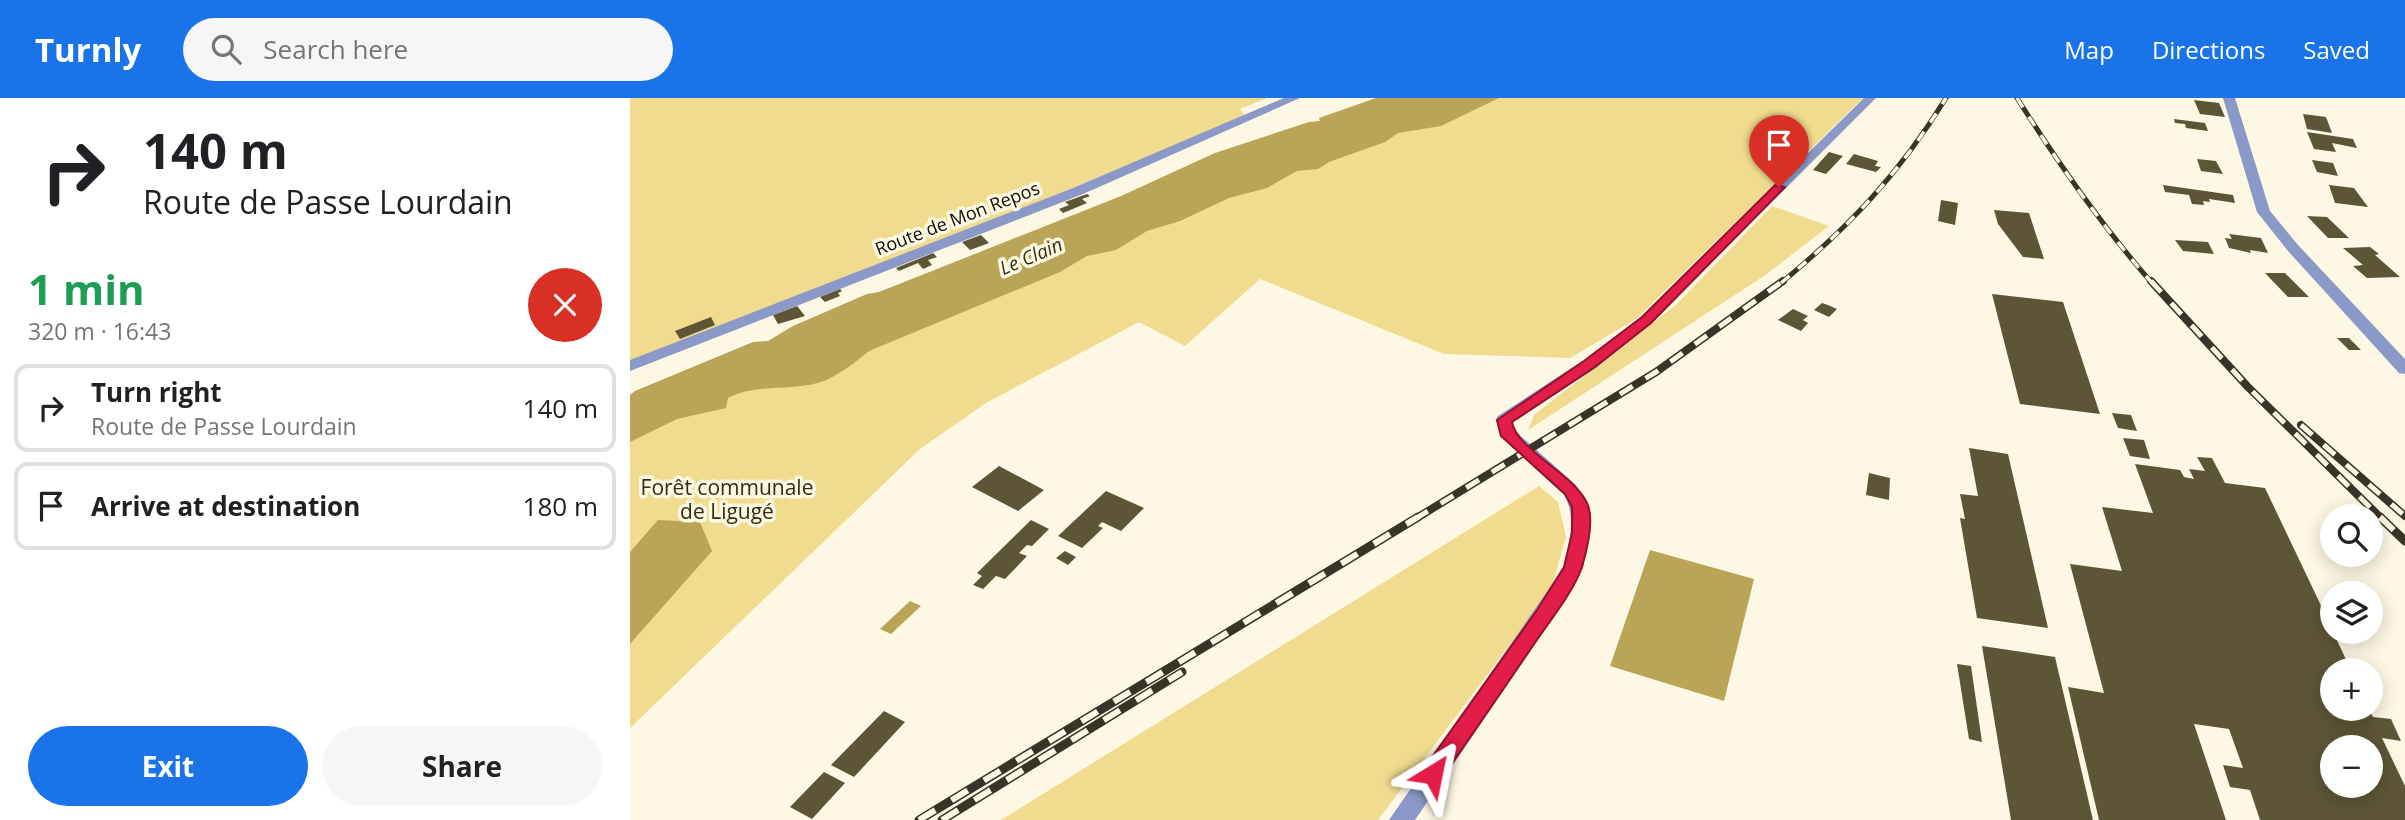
<!DOCTYPE html>
<html lang="en">
<head>
<meta charset="utf-8">
<style>
	:root { --surface:#fff; --page:#f6f6f6; --text:#202124; --muted:#757577; --line:#e0e0e0; --accent:#1a73e8 }
	body { margin:0; font-family:"Open Sans",sans-serif; background:var(--page); color:var(--text); height:100vh; display:flex; flex-direction:column; font-size:26px; white-space:nowrap }
	* { box-sizing:border-box; margin:0 }
	p { font-size:23px; color:var(--muted) }
	.icon { flex:none; width:38px; height:38px; fill:none; stroke:currentColor; stroke-width:2; stroke-linecap:round; stroke-linejoin:round }
	.map { position:relative; flex:1; overflow:hidden }
	.drawer { display:flex; flex-direction:column; background:var(--surface); width:630px }
	.drawer>* { flex:none }
	.hud { background:#fff; color:var(--text); overflow:hidden }
	.fabs { position:absolute; left:1690px; top:406px; display:grid; gap:14px }
	.fabs a { display:grid; place-items:center; width:63px; height:63px; border-radius:50%; background:var(--surface); box-shadow:0 4px 18px #0003; font-size:35px }
	.pin { position:absolute; display:grid; place-items:center; width:60px; height:60px; color:#fff; margin:-72px -30px; border-radius:50% 50% 50% 0; rotate:-45deg; box-shadow:0 0 7px #0007 }
	.pin .icon { rotate:45deg }
	.me { position:absolute; width:77px; margin:-38px; rotate:35deg; stroke-linejoin:round; filter:drop-shadow(0 0 5px #0008) }
	.turn { display:flex; align-items:center; gap:24px; height:147px; padding:0 28px; font-size:32px }
	.turn .icon { width:91px; height:91px; stroke-width:2.5 }
	.turn b { display:block; font-size:49px; line-height:60px }
	.round { display:grid; place-items:center; flex:none; width:74px; height:74px; border-radius:37px; background:var(--page) }
	.head { display:flex; align-items:center; justify-content:space-between; height:119px; padding:0 28px }
	h1 { font-size:42px; font-weight:700; line-height:52px; color:#1e9e55 }
	.cta { display:flex; gap:14px; margin-top:auto; padding:14px 28px }
	.cta a { flex:1; height:80px; border-radius:42px; background:var(--accent); color:#fff; font-size:28px; font-weight:700; line-height:80px; text-align:center }
	.cta a+a { background:var(--page); color:var(--text) }
	ul { padding:0; list-style:none }
	li { display:flex; align-items:center; gap:21px; height:88px; margin:0 14px 10px; padding:0 14px; border:4px solid var(--line); border-radius:14px }
	li div { flex:1 }
	li b { display:block; font-size:26px }
	li em { font-style:normal }
	header { display:flex; align-items:center; gap:42px; box-sizing:border-box; height:98px; padding:0 35px; background:var(--accent); color:#fff }
	header strong { font-size:33px }
	nav { display:flex; gap:38px; margin-inline-start:auto; font-size:24px }
	.search { width:490px; height:63px; background:var(--page); display:flex; align-items:center; gap:18px; box-sizing:border-box; padding:0 24px; border-radius:38px; color:var(--muted); font-size:26px }
	main { display:flex; flex:1; min-height:0 }
	.map>svg:first-child { display:block }
	.green { fill:#f1db8f }
	.water { fill:#b9a457 }
	.building { fill:#5d5536; fill-rule:evenodd }
	.lines { fill:none; stroke-linecap:round; stroke-linejoin:round }
	.minor { fill:#8b99c9; fill-rule:evenodd }
	.rail-far2-casing { stroke:#383428; stroke-width:5 }
	.rail-far1-casing { stroke:#383428; stroke-width:8 }
	.rail-casing { stroke:#383428; stroke-width:9 }
	.rail-far2 { stroke:#fdf8e3; stroke-width:3.5; stroke-dasharray:11; stroke-linecap:butt }
	.rail-far1 { stroke:#fdf8e3; stroke-width:5; stroke-dasharray:15; stroke-linecap:butt }
	.rail { stroke:#fdf8e3; stroke-width:6; stroke-dasharray:19; stroke-linecap:butt }
	.route { fill:#e11d48; stroke:#92132f; stroke-width:2 }
	.labels { text-anchor:middle; dominant-baseline:central; stroke-width:7; stroke-linejoin:round; paint-order:stroke }
	.far-street-label { font-size:18px; fill:#110d03; stroke:#fdf8e3 }
	.far-water-label { font-size:19px; font-style:italic; fill:#382f0c; stroke:#fdf8e3 }
	.park-label { font-size:21px; fill:#352c09; stroke:#fdf8e3 }
</style>
</head>
<body>
<header>
<strong>Turnly</strong>
<div class="search"><svg class="icon" aria-label="search" viewBox="0 0 24 24"><circle cx="10" cy="10" r="6"/><path d="M15 15l6 6"/></svg>Search here</div>
<nav><a>Map</a><a>Directions</a><a>Saved</a></nav>
</header>
<main>
<section class="drawer">
<div class="hud">
<div class="turn"><svg class="icon" aria-label="right" viewBox="0 0 24 24"><path d="M7 20v-9h11M14 6l5 5-5 5"/></svg><div><b>140 m</b>Route de Passe Lourdain</div></div>
</div>
<div class="head"><div><h1>1 min</h1><p>320 m · 16:43</p></div><a class="round" style="background:#d93025;color:#fff"><svg class="icon" aria-label="close" viewBox="0 0 24 24"><path d="M6 6l12 12M18 6L6 18"/></svg></a></div>
<ul>
<li><svg class="icon" aria-label="right" viewBox="0 0 24 24"><path d="M7 20v-9h11M14 6l5 5-5 5"/></svg><div><b>Turn right</b><p>Route de Passe Lourdain</p></div><em>140 m</em></li>
<li><svg class="icon" aria-label="arrive" viewBox="0 0 24 24"><path d="M6 21V4h12l-3 4 3 4H6"/></svg><div><b>Arrive at destination</b></div><em>180 m</em></li>
</ul>
<div class="cta"><a>Exit</a><a>Share</a></div>
</section>
<div class="map">
<svg width="1775" height="722" viewBox="0 0 1775 722">
	<rect width="100%" height="100%" fill="#fdf8e3"/>
	<path class="green" d="M0,0H637L610,11L615,18L428,96L0,263Z
		M815,0H1233L1006,221L940,260L814,256L630,181L555,248L509,224L356,305L290,351L0,630V335Z
		M1142,108L1199,128L1134,178L898,332L905,316L1046,207Z
		M909,388L928,404L936,439L921,492L748,722H371Z"/>
	<path class="water" d="M746,0H869L811,28L768,35L755,44L699,64L688,71L667,73L637,90L599,100L550,123L517,133L486,152L457,158L430,174L239,253C226,264 210,276 194,283C163,294 127,285 98,300L96,310L47,321L0,344V297L5,293L123,244L138,243L163,228L237,196L249,194L491,98L585,55L679,24L690,23L689,20Z
		M28,422L70,424L82,453L0,546V454Z
		M1020,452L1124,481L1094,603L980,568Z
		M280,503L291,508L261,536L250,531Z"/>
	<path class="building" d="M1564,2L1589,5L1595,19L1570,16Z
		M1673,16L1696,19L1702,35L1677,31Z
		M1544,21L1575,25L1578,33L1556,30L1555,26L1545,25Z
		M1677,34L1723,41L1727,50L1702,45L1706,54L1684,51Z
		M1199,54L1213,58L1196,76L1183,72Z
		M1224,56L1248,63L1245,68L1251,69L1246,74L1216,66Z
		M1567,61L1586,63L1593,76L1571,73Z
		M1682,62L1703,65L1708,78L1687,74Z
		M1533,87L1603,97L1605,105L1579,101L1580,104L1573,103L1574,107L1562,106L1559,97L1535,94Z
		M1699,87L1724,90L1738,109L1705,105Z
		M457,96L460,98L452,101L457,105L433,115L429,111L439,107L435,104Z
		M1311,102L1328,105L1325,127L1308,123Z
		M1364,112L1399,115L1414,161L1393,159L1368,126Z
		M1677,118L1697,119L1719,140H1698Z
		M1599,136L1631,140L1638,155L1620,152L1621,155L1599,150L1595,140L1602,141Z
		M351,137L359,145L340,152L332,144Z
		M1545,142L1578,144L1584,156L1553,153Z
		M1740,149L1749,156L1745,157L1770,179L1737,180L1723,168L1733,167L1713,150Z
		M303,155L307,159L298,162L302,167L293,171L288,165L269,173L266,170Z
		M1635,175H1655L1679,199H1658Z
		M210,191L212,193L208,195L210,198L195,204L190,199Z
		M1362,196L1433,204L1470,316L1390,306Z
		M1192,205L1198,207L1207,211L1199,219L1184,212Z
		M167,208L175,218L148,226L143,217Z
		M1163,211L1178,218L1173,222L1178,225L1171,233L1148,222Z
		M81,219L85,227L50,241L45,233Z
		M1707,240H1719L1731,252H1719Z
		M1482,315L1501,317L1507,333L1488,330Z
		M1493,340L1514,342L1520,361L1500,358Z
		M1339,350L1378,356L1418,530L1347,520L1330,420L1335,421L1330,396L1348,398Z
		M1567,359L1582,360L1595,385L1635,390L1696,518L1703,519V534H1719L1721,539L1704,536L1721,572H1703V611H1739L1743,619L1761,621L1771,643L1752,640L1775,688V722H1630L1620,692L1600,689L1593,667L1613,670L1599,631L1564,626L1596,722H1469L1438,589L1474,595L1440,466L1492,473L1472,409L1523,415L1505,366L1550,372L1554,379L1564,381L1559,371L1575,373ZM1703,649H1741V688H1703Z
		M369,368L414,392L388,413L342,389Z
		M1239,375L1260,380L1259,402L1236,397Z
		M476,393L514,410L491,433L472,424L468,428L473,430L452,450L428,438Z
		M401,422L419,431L402,448L397,447L389,455L397,458L375,481L366,478L353,491L343,487L352,478L347,475Z
		M435,453L446,459L438,467L426,460Z
		M1352,548L1425,559L1463,722H1381Z
		M1327,566L1341,568L1352,644L1339,641Z
		M254,613L275,624L224,679L201,667Z
		M194,674L215,685L182,721L160,709Z"/>
	<g class="lines">
		<path class="minor" d="M654,0H670L453,96L0,273V262L443,90Z
			M1234,0H1246L1021,225L966,270L883,324L884,332L946,387L959,408V435L953,470L921,523L785,722H759L934,469C939,444 947,419 934,397L870,338L866,322L868,318L954,262L1011,219Z
			M1593,0H1605L1640,113L1668,147L1775,261V276L1769,275L1658,153L1627,114Z"/>
		<defs>
			<path id="rail-far2" d="M1387,0C1428,65 1471,127 1522,185
				M1151,185C1219,129 1270,75 1316,0"/>
			<path id="rail-far1" d="M1521,183L1618,289L1752,421
				M1671,327L1775,418
				M785,421L1026,274L1153,183"/>
			<path id="rail" d="M1750,419L1775,443
				M289,722L788,419
				M312,722L552,574"/>
		</defs>
		<use href="#rail-far2" class="rail-far2-casing"/>
		<use href="#rail-far1" class="rail-far1-casing"/>
		<use href="#rail" class="rail-casing"/>
		<use href="#rail-far2" class="rail-far2"/>
		<use href="#rail-far1" class="rail-far1"/>
		<use href="#rail" class="rail"/>
	</g>
	<path class="route" d="M1145,87L1155,89L1021,225L965,269L882,324C886,351 943,375 957,405C965,422 957,452 952,469C944,493 919,524 904,546C873,592 841,638 810,683L803,686L795,683L792,676L795,669L907,512L934,469L942,435V409L935,396L871,338L867,322L954,263L1012,219Z"/>
	<g class="labels">
		<g class="far-street-label">
			<text transform="translate(327 120) rotate(-21)">Route de Mon Repos</text>
		</g>
		<g class="far-water-label">
			<text transform="translate(401 158) rotate(-23)">Le Clain</text>
		</g>
		<g class="park-label">
			<text x="97" y="389">Forêt communale<tspan x="97" dy="24">de Ligugé</tspan></text>
		</g>
	</g>
</svg>
<div class="fabs">
<a><svg class="icon" aria-label="search" viewBox="0 0 24 24"><circle cx="10" cy="10" r="6"/><path d="M15 15l6 6"/></svg></a>
<a><svg class="icon" aria-label="layers" viewBox="0 0 24 24"><path d="M12 4l9 5-9 5-9-5zM3 14l9 5 9-5"/></svg></a>
<a>+</a>
<a>−</a>
</div>
<div class="pin" style="left:1149px;top:89px;background:#d93025"><svg class="icon" aria-label="arrive" viewBox="0 0 24 24"><path d="M6 21V4h12l-3 4 3 4H6"/></svg></div>
<svg class="me" style="left:803px;top:676px" viewBox="-20 -20 40 40"><path d="M0-17L14 15 0 8-14 15z" fill="#e11d48" stroke="#fff" stroke-width="4"/></svg>
</div>
</main>
</body>
</html>
